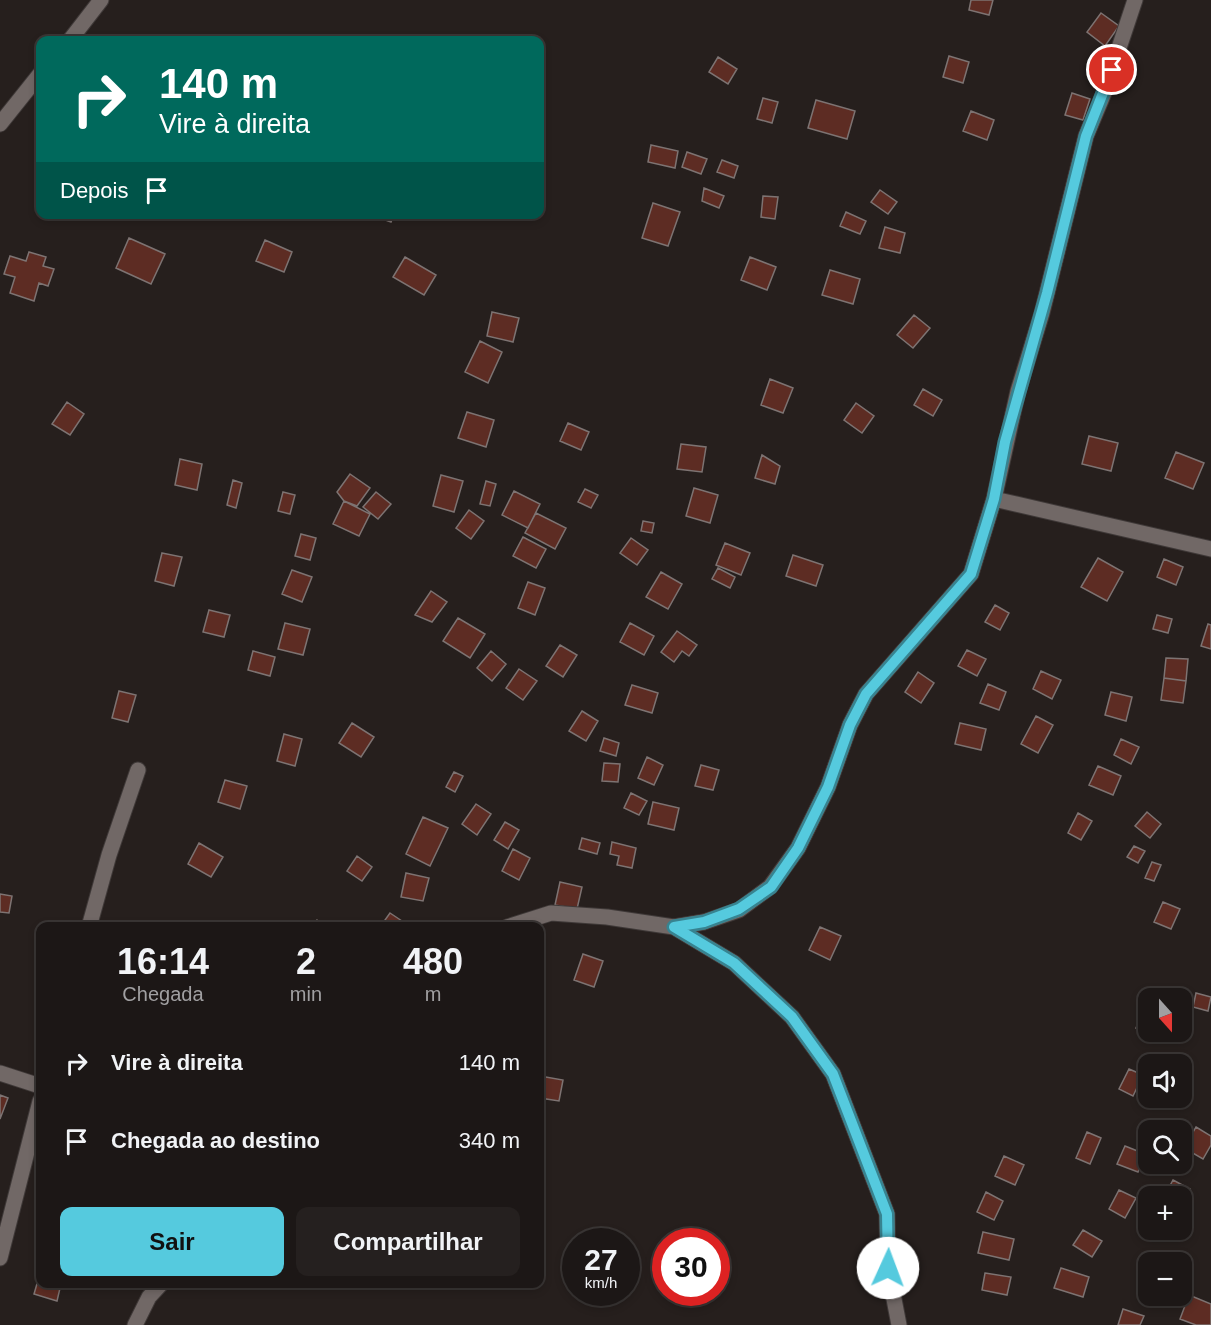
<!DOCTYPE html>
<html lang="pt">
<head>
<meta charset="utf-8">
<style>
	:root { --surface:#1c1716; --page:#25201f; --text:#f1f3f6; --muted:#a09fa1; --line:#3a3635; --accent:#55cade }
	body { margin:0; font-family:Helvetica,sans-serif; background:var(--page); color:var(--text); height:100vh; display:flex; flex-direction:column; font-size:22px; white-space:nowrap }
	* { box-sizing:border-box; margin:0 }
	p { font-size:20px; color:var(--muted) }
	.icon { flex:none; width:33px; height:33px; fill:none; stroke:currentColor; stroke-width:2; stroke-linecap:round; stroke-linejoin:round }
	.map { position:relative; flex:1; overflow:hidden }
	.sheet { position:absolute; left:36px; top:922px; width:508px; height:366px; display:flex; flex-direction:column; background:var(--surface); border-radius:12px; box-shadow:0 3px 9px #0003,0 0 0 2px var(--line) }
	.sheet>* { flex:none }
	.top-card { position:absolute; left:36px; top:36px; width:508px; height:183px; border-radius:12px; box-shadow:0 3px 9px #0003,0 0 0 2px var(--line); background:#00695c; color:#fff; overflow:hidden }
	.needle { width:39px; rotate:159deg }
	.buttons { position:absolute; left:1138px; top:988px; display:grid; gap:12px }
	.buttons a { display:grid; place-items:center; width:54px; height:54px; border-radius:12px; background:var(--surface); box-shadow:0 3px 9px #0003,0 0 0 2px var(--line); font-size:30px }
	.speed { position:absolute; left:562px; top:1228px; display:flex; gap:12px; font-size:30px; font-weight:700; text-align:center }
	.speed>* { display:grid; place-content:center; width:78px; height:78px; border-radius:50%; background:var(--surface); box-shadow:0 3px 9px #0003,0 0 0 2px var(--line); line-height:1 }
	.speed small { font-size:15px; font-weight:400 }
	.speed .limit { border:9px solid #d22; background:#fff; color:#111 }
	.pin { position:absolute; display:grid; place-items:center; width:51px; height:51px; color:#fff; margin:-26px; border:3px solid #fff; border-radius:50%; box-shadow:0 2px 6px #0007 }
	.me { position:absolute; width:66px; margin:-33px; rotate:2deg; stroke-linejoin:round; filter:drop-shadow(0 0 4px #0008) }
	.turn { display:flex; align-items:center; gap:21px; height:126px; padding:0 24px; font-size:27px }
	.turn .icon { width:78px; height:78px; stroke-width:2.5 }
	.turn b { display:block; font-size:42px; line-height:51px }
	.then { display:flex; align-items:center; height:57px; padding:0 24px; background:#0003; gap:12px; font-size:22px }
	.eta { display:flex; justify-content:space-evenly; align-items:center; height:102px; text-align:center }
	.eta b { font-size:36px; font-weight:800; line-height:42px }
	.button { display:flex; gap:12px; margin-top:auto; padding:12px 24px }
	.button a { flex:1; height:69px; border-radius:12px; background:var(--accent); color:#111; font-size:24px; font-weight:800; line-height:69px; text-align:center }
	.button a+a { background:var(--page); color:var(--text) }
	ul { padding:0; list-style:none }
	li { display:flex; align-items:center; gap:18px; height:78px; padding:0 24px }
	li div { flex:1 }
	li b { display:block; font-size:22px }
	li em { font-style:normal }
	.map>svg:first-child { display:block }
	.building { fill:#5d2c23; stroke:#7d7372; stroke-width:1.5 }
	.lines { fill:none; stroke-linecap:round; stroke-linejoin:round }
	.minor-casing { stroke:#3f3938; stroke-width:17 }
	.minor { stroke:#716866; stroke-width:15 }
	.route-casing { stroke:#378390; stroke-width:15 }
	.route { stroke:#55cade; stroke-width:10 }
</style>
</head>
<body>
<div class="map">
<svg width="1211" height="1325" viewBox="0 0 1211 1325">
	<rect width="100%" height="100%" fill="#261f1d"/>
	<path class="building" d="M971,0H993L989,15L969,10Z
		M1101,13L1119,26L1105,46L1087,32Z
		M949,56L969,62L963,83L943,77Z
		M718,57L737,69L728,84L709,72Z
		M1072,93L1090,99L1083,120L1065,115Z
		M763,98L778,102L772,123L757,119Z
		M816,100L855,111L847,139L808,128Z
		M971,111L994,120L987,140L963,131Z
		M651,145L678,151L675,168L648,162Z
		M687,152L707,159L701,174L682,167Z
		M722,160L738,166L734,178L717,172Z
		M704,188L724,196L719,208L702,201Z
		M880,190L897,202L888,214L871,202Z
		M763,196L778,197L775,219L761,217Z
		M653,203L680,212L668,246L642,238Z
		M846,212L866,221L860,234L840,226Z
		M369,214H394L391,222Z
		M885,227L905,233L900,253L879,248Z
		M129,238L165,254L151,284L116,268Z
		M265,240L292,252L284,272L256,261Z
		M29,252L46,257L43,266L54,269L48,286L39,283L34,301L10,293L15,277L4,274L10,256L26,261Z
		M405,257L436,275L424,295L393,277Z
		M750,257L776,267L767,290L741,280Z
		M830,270L860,279L853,304L822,295Z
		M492,312L519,318L513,342L487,336Z
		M914,315L930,328L913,348L897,335Z
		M480,341L502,352L488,383L465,372Z
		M770,379L793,388L783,413L761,405Z
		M923,389L942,400L933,416L914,405Z
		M67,402L84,414L70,435L52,424Z
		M856,403L874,416L862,433L844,420Z
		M467,412L494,420L486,447L458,438Z
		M568,423L589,432L581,450L560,441Z
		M1089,436L1118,443L1111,471L1082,464Z
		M681,444L706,447L702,472L677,469Z
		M1176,452L1204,463L1193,489L1165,478Z
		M762,455L780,466L775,484L755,478Z
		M180,459L202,464L197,490L175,485Z
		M350,474L370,488L357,506L344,501L337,492Z
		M441,475L463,481L454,512L433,506Z
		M233,480L242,483L236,508L227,505Z
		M486,481L496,484L490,506L480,504Z
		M694,488L718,495L710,523L686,516Z
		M585,489L598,495L591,508L578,502Z
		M514,491L540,504L528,528L502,515Z
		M283,492L295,495L290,514L278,511Z
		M376,492L391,504L378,519L363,507Z
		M344,501L370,514L359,536L333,524Z
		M469,510L484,521L471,539L456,528Z
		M536,513L566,528L555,549L525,533Z
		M643,521L654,523L652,533L641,531Z
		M301,534L316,538L310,560L295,556Z
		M523,537L546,549L536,568L513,556Z
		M631,538L648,550L637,565L620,553Z
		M725,543L750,553L741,575L716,565Z
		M162,553L182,557L174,586L155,581Z
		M793,555L823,565L816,586L786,576Z
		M1098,558L1123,572L1107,601L1081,587Z
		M1164,559L1183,567L1176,585L1157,577Z
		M718,568L735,577L730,588L712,579Z
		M292,570L312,577L302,602L282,594Z
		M661,572L682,584L668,609L646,597Z
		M528,582L545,588L535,615L518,608Z
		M431,591L447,602L432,622L415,615Z
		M995,605L1009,613L1000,630L985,622Z
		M209,610L230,615L224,637L203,632Z
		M1157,615L1172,619L1168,633L1153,629Z
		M458,618L485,634L470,658L443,641Z
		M285,623L310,629L303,655L278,649Z
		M630,623L654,636L644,655L620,642Z
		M1208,624L1211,625V649L1201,646Z
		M677,631L697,645L689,656L682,651L674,662L661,652Z
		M560,645L577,655L563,677L546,666Z
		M967,650L986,659L977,676L958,666Z
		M253,651L275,657L270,676L248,670Z
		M491,651L506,664L492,681L477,668Z
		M1166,658L1188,659L1186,681L1164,678Z
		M519,669L537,681L523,700L506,688Z
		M1041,671L1061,680L1052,699L1033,689Z
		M918,672L934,683L921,703L905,692Z
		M1164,678L1186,681L1183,703L1161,700Z
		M988,684L1006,692L999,710L980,703Z
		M632,685L658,693L652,713L625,705Z
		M119,691L136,695L128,722L112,718Z
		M1111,692L1132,697L1126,721L1105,715Z
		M582,711L598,721L586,741L569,731Z
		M1036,716L1053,725L1038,753L1021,744Z
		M352,723L374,737L361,757L339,743Z
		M960,723L986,729L981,750L955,744Z
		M284,734L302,739L295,766L277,761Z
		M604,738L619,743L616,756L600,751Z
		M1121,739L1139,747L1131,764L1114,755Z
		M647,757L663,765L654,785L638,778Z
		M604,763L620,764L618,782L602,781Z
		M701,765L719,770L713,790L695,786Z
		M1098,766L1121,776L1113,795L1089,785Z
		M454,772L463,776L455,792L446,787Z
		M225,780L247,786L240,809L218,802Z
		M631,793L647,801L639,815L624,808Z
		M653,802L679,808L674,830L648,824Z
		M476,804L491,814L477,835L462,824Z
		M1147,812L1161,824L1150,838L1135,826Z
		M1078,813L1092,821L1081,840L1068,833Z
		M423,817L448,828L430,866L406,854Z
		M505,822L519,830L508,849L494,840Z
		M582,838L600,843L597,854L579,849Z
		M612,842L636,848L632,868L617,865L619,856L610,854Z
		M199,843L223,857L211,877L188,864Z
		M1134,846L1145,851L1138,863L1127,857Z
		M513,849L530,858L519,880L502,871Z
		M357,856L372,867L362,881L347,871Z
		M1152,862L1161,865L1154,881L1145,878Z
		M406,873L429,878L423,901L401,897Z
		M560,882L582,887L577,909L555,905Z
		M0,894L12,896L9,913L0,912Z
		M1163,902L1180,909L1171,929L1154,922Z
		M390,913L408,925L406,927H380Z
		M317,920L327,927H312Z
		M820,927L841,936L830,960L809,950Z
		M583,954L603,961L594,987L574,980Z
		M1196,993L1211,997L1208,1011L1193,1007Z
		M1143,1011L1149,1013V1032H1154L1153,1035L1136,1028Z
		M1129,1069L1143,1075L1133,1096L1119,1089Z
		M540,1076L563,1080L559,1101L540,1098Z
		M0,1095L8,1098L0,1119Z
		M1196,1127L1211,1136V1145L1203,1159L1184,1148Z
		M1087,1132L1101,1138L1090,1164L1076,1158Z
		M1125,1146L1145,1154L1138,1172L1117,1164Z
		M1004,1156L1024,1165L1015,1185L995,1176Z
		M1173,1180L1190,1189L1182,1204V1197H1164Z
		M1119,1190L1136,1198L1125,1218L1109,1209Z
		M986,1192L1003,1201L994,1220L977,1212Z
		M1083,1230L1102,1241L1092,1257L1073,1245Z
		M983,1232L1014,1239L1009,1260L978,1253Z
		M1061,1268L1089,1277L1083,1297L1054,1288Z
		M985,1273L1011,1277L1007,1295L982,1290Z
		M39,1277L40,1284H61L57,1301L34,1294Z
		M1189,1295L1211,1304V1325H1196L1180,1319Z
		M1123,1309L1144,1316L1140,1325H1118Z"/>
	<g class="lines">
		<defs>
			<path id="minor" d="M70,40L101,0
				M0,124L40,74
				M994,499L1211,549
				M89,927L109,855L138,770
				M507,927L551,913L607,917L674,927L704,922L739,910L770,887L798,848L828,787L850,725L866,694L971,574L994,499L1018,391L1042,313L1086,136L1104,93L1135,0
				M674,927L734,963L792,1017L833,1074L887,1214L888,1268L899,1325
				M0,1073L40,1086
				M0,1258L40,1101
				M135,1325L149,1297L161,1284"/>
		</defs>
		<use href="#minor" class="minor-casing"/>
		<use href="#minor" class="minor"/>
	</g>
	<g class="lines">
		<defs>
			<path id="route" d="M888,1268L887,1214L833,1074L792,1017L734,963L674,927L704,922L739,909L771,887L798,848L828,787L850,725L866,694L971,574L994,499L1005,442L1047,293L1086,136L1112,70"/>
		</defs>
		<use href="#route" class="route-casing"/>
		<use href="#route" class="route"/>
	</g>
</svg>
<div class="buttons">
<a><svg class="needle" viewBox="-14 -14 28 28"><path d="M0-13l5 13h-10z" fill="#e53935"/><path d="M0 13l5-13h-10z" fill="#a09fa1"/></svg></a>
<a><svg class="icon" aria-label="sound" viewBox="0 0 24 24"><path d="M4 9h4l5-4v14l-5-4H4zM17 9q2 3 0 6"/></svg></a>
<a><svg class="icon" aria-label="search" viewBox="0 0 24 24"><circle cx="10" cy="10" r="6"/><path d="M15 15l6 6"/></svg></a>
<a>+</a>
<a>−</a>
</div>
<div class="speed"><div>27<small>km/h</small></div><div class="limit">30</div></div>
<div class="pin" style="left:1112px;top:70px;background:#d93025"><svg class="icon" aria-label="arrive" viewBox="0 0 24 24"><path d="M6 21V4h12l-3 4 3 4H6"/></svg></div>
<svg class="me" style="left:888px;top:1268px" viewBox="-20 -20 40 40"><circle r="19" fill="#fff"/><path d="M0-13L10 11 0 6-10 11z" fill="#55cade"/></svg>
<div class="top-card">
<div class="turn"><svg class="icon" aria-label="right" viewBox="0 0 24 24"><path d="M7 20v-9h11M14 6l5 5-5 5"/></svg><div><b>140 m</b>Vire à direita</div></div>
<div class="then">Depois<svg class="icon" aria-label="arrive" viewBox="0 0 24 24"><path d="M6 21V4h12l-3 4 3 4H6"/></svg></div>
</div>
<section class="sheet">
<div class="eta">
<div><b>16:14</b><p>Chegada</p></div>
<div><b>2</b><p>min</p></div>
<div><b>480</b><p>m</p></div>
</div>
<ul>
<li><svg class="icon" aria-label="right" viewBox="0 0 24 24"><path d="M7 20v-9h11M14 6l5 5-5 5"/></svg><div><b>Vire à direita</b></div><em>140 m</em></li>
<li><svg class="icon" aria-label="arrive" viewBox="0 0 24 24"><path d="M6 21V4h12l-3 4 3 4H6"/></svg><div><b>Chegada ao destino</b></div><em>340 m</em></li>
</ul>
<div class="button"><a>Sair</a><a>Compartilhar</a></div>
</section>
</div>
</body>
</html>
